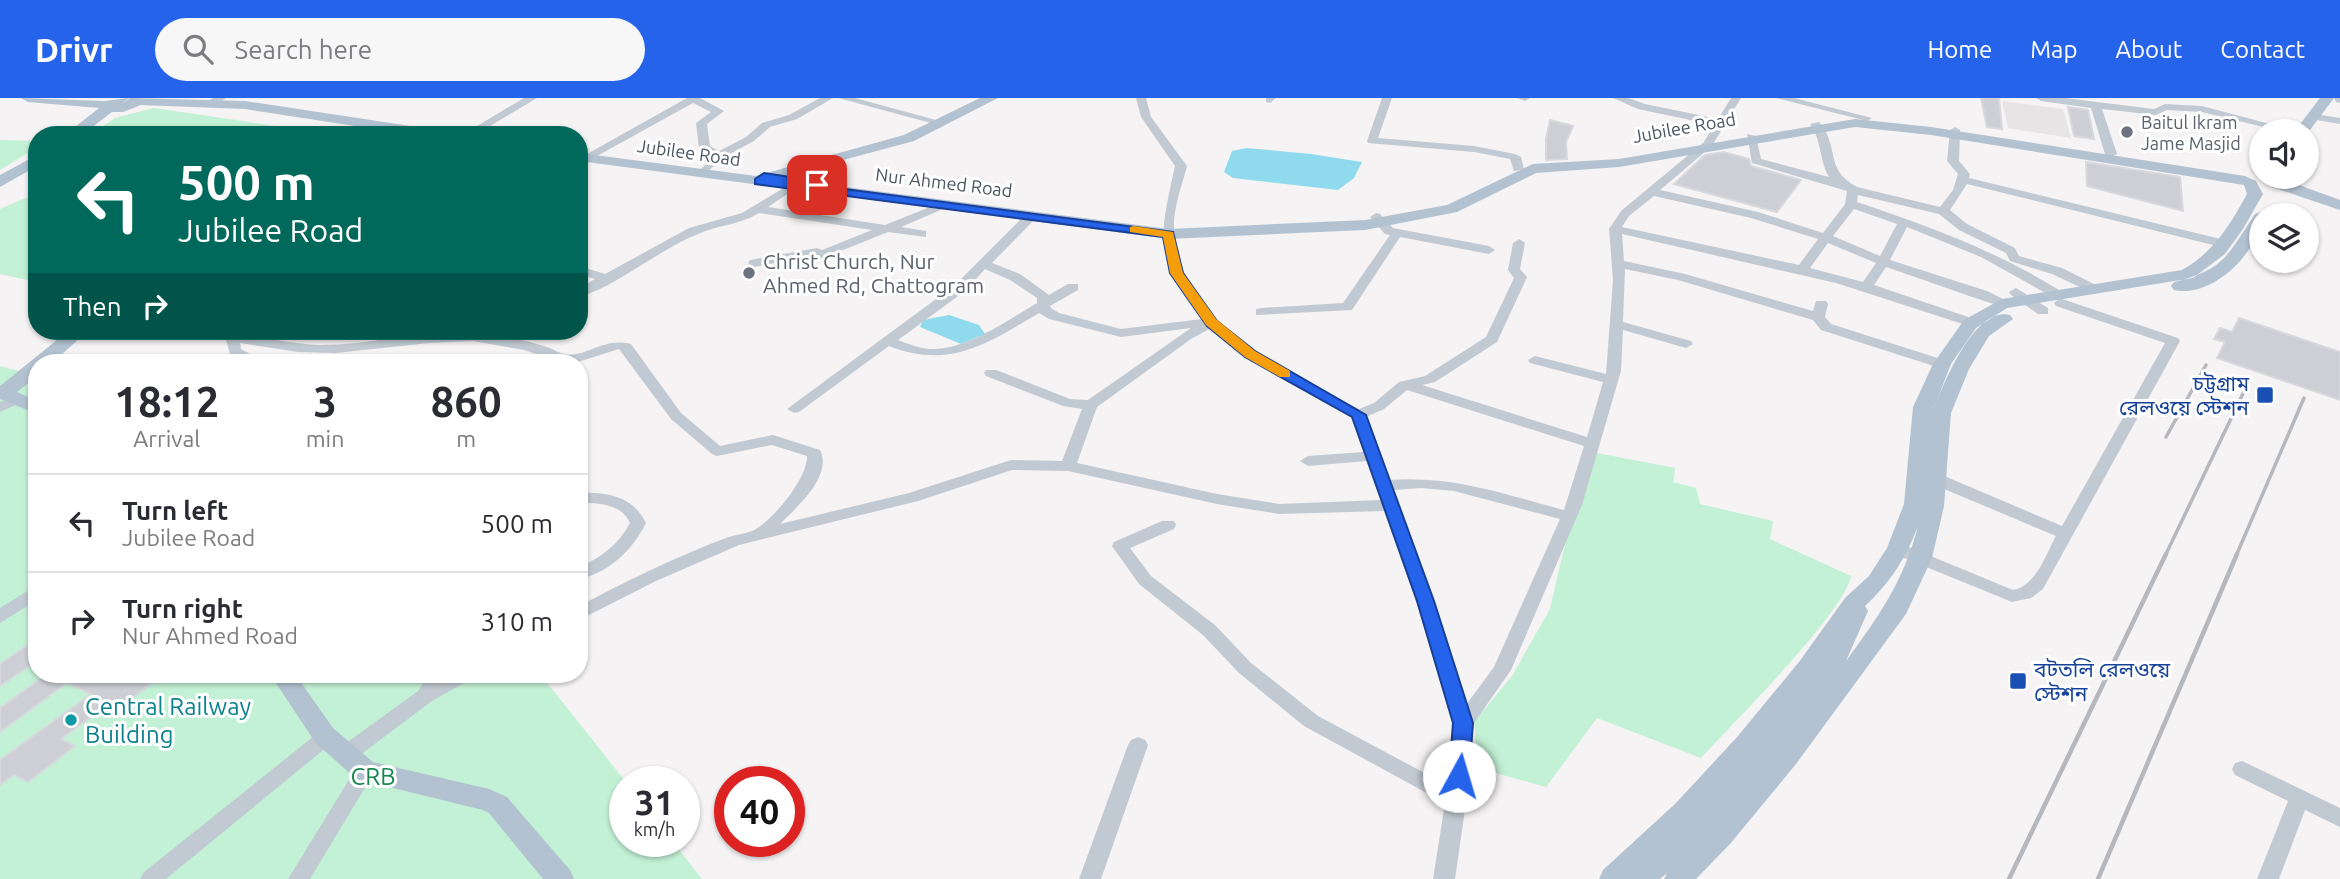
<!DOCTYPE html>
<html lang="en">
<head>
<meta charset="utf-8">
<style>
	:root { --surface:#fff; --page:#f7f7f7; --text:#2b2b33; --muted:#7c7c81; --line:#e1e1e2; --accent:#2563eb }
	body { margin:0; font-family:Ubuntu,"Noto Sans Bengali",sans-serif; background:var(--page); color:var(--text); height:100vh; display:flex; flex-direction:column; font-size:26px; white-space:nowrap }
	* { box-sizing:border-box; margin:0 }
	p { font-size:23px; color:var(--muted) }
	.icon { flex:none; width:38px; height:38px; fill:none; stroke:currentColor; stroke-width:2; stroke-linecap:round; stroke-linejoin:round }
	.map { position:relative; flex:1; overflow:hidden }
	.side { position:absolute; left:28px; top:256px; width:560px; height:329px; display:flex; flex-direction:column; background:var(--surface); border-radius:28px; box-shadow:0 2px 5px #0004 }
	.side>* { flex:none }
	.banner { position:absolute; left:28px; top:28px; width:560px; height:214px; border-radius:28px; box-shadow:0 2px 5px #0004; background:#00695c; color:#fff; overflow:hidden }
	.fabs { position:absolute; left:2249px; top:21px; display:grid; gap:14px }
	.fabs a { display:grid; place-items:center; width:70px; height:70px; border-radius:50%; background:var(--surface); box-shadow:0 2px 5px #0004; font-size:35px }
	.speed { position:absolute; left:609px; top:668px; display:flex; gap:14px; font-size:35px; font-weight:700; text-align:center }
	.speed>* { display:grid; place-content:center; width:91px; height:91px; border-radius:50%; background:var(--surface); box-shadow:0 2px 5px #0004; line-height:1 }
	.speed small { font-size:18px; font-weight:400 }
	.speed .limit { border:10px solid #d22; background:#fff; color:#111 }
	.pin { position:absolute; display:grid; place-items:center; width:60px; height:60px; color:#fff; margin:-30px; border-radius:14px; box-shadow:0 4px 10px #0006 }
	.me { position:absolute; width:77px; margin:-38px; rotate:6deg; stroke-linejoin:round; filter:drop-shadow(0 0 5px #0008) }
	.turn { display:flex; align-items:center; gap:24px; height:147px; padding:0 35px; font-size:32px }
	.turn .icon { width:91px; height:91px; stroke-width:2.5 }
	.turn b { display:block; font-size:49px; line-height:60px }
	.then { display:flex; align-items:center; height:66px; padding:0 35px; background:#0003; gap:14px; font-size:26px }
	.eta { display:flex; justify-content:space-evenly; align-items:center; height:119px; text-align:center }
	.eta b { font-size:42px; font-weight:700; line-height:49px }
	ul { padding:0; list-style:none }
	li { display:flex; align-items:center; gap:21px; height:98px; padding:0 35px; border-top:2px solid var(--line) }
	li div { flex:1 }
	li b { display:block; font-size:26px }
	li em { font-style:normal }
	header { display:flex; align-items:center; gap:42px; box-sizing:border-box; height:98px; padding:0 35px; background:var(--accent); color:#fff }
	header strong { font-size:33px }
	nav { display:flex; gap:38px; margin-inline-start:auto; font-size:24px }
	.search { width:490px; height:63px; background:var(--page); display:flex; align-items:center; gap:18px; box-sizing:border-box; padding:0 24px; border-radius:38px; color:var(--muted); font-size:26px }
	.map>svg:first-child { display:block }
	.education { fill:#e6e4e5 }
	.green { fill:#c3f1d5 }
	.water { fill:#90daee }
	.building { fill:#cdcfd5; stroke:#d7d9de; stroke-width:2 }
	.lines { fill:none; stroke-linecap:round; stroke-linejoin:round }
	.minor { fill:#c1cad2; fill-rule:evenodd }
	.major { fill:#b3c2d1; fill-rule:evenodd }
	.rail-far1 { stroke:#b5b8bd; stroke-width:3.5 }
	.rail { stroke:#b5b8bd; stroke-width:4.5 }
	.route { fill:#2563eb; stroke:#184099; stroke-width:2 }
	.slow { fill:#f59e0b }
	.worship-dot { fill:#6b7280; stroke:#fff; stroke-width:2.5 }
	.transit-dot { fill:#1a4fb4; stroke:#fff; stroke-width:2.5 }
	.culture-dot { fill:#0f9aa8; stroke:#fff; stroke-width:2.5 }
	.labels { text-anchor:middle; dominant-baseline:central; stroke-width:6; stroke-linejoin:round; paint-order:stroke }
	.far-worship-label { font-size:18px; fill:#5b616d; stroke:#fff; text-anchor:start }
	.far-street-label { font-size:18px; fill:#4a5661; stroke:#fff }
	.worship-label { font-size:21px; fill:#5b616d; stroke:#fff; text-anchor:start }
	.transit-label { font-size:21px; fill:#164399; stroke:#fff; text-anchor:end }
	.near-culture-label { font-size:24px; fill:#0d838f; stroke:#fff; text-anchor:start }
	.near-park-label { font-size:24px; fill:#17864f; stroke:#fff }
</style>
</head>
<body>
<header>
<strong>Drivr</strong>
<div class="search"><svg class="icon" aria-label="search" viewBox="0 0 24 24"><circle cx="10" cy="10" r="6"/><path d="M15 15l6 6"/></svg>Search here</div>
<nav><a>Home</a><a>Map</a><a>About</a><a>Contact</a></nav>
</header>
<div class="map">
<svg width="2340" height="781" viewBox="0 0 2340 781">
	<rect width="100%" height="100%" fill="#f5f3f3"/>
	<path class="education" d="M2002,3L2063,11L2071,40L2008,30Z"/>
	<path class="green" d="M154,10L337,37H90L115,20Z
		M0,42L37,43V49L0,72Z
		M37,95V184L0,176V111Z
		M0,268L37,278V576H540L626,684L625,744H673L702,781H0Z
		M1592,354L1675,370L1673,384L1696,390L1700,406L1773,423L1770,441L1851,478C1844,515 1732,626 1701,660L1597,620L1546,689L1478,670L1474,624L1512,578L1550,511L1563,454Z"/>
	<path class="water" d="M1247,50L1311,56L1362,64L1354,80L1338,92L1233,80L1224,74L1232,53Z
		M949,217L979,227L985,236L961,246L920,229L923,222Z"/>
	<path class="building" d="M1981,0H1999L2002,31L1987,29Z
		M2068,9L2088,12L2094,41L2074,38Z
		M1550,22L1573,28L1566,44L1567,61L1546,62V41Z
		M1724,54L1749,61L1751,68L1801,82L1777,114L1674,86L1705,57Z
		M2086,64L2180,79L2183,113L2087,88Z
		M2239,220L2340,254V302L2217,260L2225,244L2214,241L2220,230L2232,234Z
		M37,541V563L0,588V566Z
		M47,576H149L159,580L121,608L112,604L61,641L75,648L28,684L14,677L0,687V662L91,596L67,585L0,634V610Z"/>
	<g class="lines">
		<path class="minor" d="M213,0H226L216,7H208V3Z
			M524,0H537L475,37H462Z
			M687,0H700L724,13L707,26L710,48L719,53L746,39L762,25L789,17L820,0H833L797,21L770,29L754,43L726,58L707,74L701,71L713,59L699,50L696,25L711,14L693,5L597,58L587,56Z
			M838,0H855L947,25L942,28Z
			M1136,0H1146L1151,19L1187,68C1182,88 1173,110 1174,131C1180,227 1285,272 1359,311L1374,305L1399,284L1425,278L1486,239L1514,180L1508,172L1513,145L1519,141L1525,145L1520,171L1527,179L1497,244L1435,284L1422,287L1587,339L1603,284L1530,265L1528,262L1535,258L1606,276L1613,182L1609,131L1621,113L1704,44L1714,27L1638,11L1613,0H1628L1645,6L1718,21L1731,0H1741L1712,48L1660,92L1758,114L1823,135L1845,106L1847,93L1752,65L1747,36L1756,38L1761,61L1829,79C1819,62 1822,43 1810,26L1819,24C1841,50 1823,70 1857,89L1940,109L1953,92L1958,76L1947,63L1950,32L1955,29L1960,32L1959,63L1970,76L1969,80L2229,143L2231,146L2225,150L1967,86L1950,112L1967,126L2015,150L2019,158L2062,170L2100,189L2102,192L2095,196L2052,176L2010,163L2006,155L1959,132L1939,116L1858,97L1857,104C1929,128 1999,154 2064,195L2066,198L2062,201L2178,240L2180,243L2043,491L2031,500L2012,504L1892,455L1890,451L1898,445L1904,447L2013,492C2036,488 2046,456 2056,438L1930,385L1928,381L1930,377H1942L2062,428L2165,245L2056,208L2054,205L2058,202L1981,159L1907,129L1890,162L1987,193L2007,203V209C2000,210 1902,174 1886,169L1874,187L1977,222L1979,225L1977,228L1972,229L1836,185L1622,136L1624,163L1685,176L1813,213L1816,203H1826L1828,206L1825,219L1831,226L1947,263L1949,266L1947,269H1937L1821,232L1813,222L1678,182L1625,171L1623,224L1691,243L1693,246L1686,250L1623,232L1621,273L1582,407L1511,572L1472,628L1464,719L1455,781H1433L1445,705L1304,628L1239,575L1203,537L1139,486L1112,448L1114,444L1162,423H1174L1176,427L1174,431L1130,450L1151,478L1215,527L1251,565L1318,618L1447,687L1453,626L1416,503L1384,413L1279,416L1217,406L1068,373L1012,372L918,403L739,447L656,483L579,522V508C627,483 675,459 726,440C734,437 744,436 752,433C771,425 808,380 807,358L772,347L717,358L712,356L671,321L619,251L578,264H561L524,252L473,243L429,245L336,255L298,254L240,245L241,251L265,264H247L230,256L226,242L198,236L196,233C236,231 277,245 317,247C369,248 420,232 471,235C497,236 525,242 550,250C555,252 559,255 564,256C585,261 602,239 631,246L681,315L720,348L773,337L820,352C833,378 797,409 780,426L909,395L1011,362L1062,363L1082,311L1063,308L986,278L984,275L986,272H996L1070,301L1088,302L1191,230L1121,239L1049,221L1039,215C988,245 950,272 889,248L799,314L794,315L787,311L955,187L1027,115L1031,114L1037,118L1035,121L992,165L1020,176L1049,197L1068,186H1078V192L1050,208L1051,210L1059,215L1121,231L1202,221C1153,161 1159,140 1175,68L1141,19ZM1654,98L1751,120L1818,141L1799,167L1622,129L1629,118ZM1854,111L1897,126L1880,158L1833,138ZM1828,145L1876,165L1863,184L1810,170ZM985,171L1010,182L1037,200V205C1006,223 967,252 930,251C919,250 908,246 898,242L965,193ZM1211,230L1262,269L1352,319L1364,354L1308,358L1300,363L1308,368L1367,363L1381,402L1279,406L1217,396L1077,365L1097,309L1191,241ZM1407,292L1584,348L1564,412C1503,396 1453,377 1389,382L1366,319L1384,311ZM1422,390L1454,393L1560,421L1494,569L1466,607L1434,503L1393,392Z
			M1266,0H1276L1270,5L1266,4Z
			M1382,0H1392L1378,40L1474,48L1515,56L1521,59L1524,71L1514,73L1510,61L1474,54L1368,45L1367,43Z
			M1517,0H1530L1525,3Z
			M1776,0H1794L1872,20L1867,23Z
			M2036,0H2065L2154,11L2165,6L2202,8L2297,33H2280L2202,14L2167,12L2156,17L2102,11L2117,56L2111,59L2105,56L2091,10L2041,3Z
			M2334,0H2340V5L2336,4Z
			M2315,16L2340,20V26L2311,21V17Z
			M792,85L798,88L796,90L768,109L885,127L940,105H948L950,108L901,129L926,133V139L888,134L813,164H805L803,160L754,169L748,165L750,162L817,150L822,152L872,132L759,115C740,127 718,127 698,136C659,151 618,188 579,199V190L595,181L579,176V168L605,176L689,130L742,115Z
			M1376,115L1380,116L1393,130L1489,148L1495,152L1489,156L1400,139L1352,212L1256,217V211L1261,210L1343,205L1390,137L1385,136L1370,119Z
			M2016,190L2048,210V216H2038L2011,197L2009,194Z
			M18,297L25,301L23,304L0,314V304Z
			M579,395C607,394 633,398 646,425C632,453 610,473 579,482V469C601,460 619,446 630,425C621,405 598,405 579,405Z
			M37,487V502L0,525V510Z
			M428,576H446L445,579L450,576H474L471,581L432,603L352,663L345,665L338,663L335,657L338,651L418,593Z
			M326,631L333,634L336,639L333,644L166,781H140L144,774L319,634Z
			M1138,639L1145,642L1148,647L1101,781H1079L1128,647L1131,642Z
			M2242,663L2340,710V729L2305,712L2279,781H2257L2288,703L2235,677L2232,671L2235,665Z
			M365,665L372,667L375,673L310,781H288L358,667Z"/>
		<path class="major" d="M21,0L104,3L129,0L121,6L130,0L245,3L443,33L450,37H413L245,11L141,7L123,14H112L82,37H65L99,10L28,4Z
			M980,0H998L914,43L776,80L1169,131L1365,122L1447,107L1533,66L1619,61L1855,21L1931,29L2245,78L2256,83L2263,96L2243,131L2225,156L2193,180L2007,210L1976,230L1951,266L1933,312C1944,286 1974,208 2010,217L2013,221L1989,238L1969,271L1951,315L1944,408L1932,460L1906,516L1796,666L1730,746L1696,781H1664L1667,775L1660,781H1599L1603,772L1676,705L1738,638L1799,564L1845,500L1869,478L1887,450L1904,406L1913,309L1933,266L1964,222L2002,201L2182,172C2214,154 2230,127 2247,96L2244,87L1931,37L1855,29L1619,69L1536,75L1457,114L1365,132L1169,141L579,63V55L756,78L904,37ZM1918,428C1904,483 1879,518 1846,563L1868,513L1865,508C1890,485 1906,460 1918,428Z
			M2320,0H2334L2307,36L2306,33H2295Z
			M37,57V68L0,89V77Z
			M2261,77L2277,79L2340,102V112L2272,89L2262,82Z
			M2261,114L2268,117H2261C2261,153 2212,201 2174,192L2171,188L2174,184C2225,172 2228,156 2255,116Z
			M68,233H88L53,264H37V278L17,294L37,303V316L0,301V288Z
			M270,576H295L333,630L373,664L489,691L507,699L570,772L574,781H543L489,715L483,712L356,681L315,644Z"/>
		<path class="rail-far1" d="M2166,339L2206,267
			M2165,458L2250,281
			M2236,458L2304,300"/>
		<path class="rail" d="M2009,781L2166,456
			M2098,781L2237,456"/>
	</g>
	<path class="route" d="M764,75L817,83L822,88L1173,134L1183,175L1217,223L1255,253L1366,317L1434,503L1473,625L1469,678L1466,684L1459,687L1452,684L1449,678L1453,625L1417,503L1352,319L1245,259L1207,228L1170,175L1163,139L755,86V81Z"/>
	<path class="slow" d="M1134,128L1173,134L1183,175L1216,221L1255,253L1290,273V279H1280L1245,259L1206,227L1170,175L1163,139L1130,134V129Z"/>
	<g class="worship-dot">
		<circle cx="2127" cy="34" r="7"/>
		<circle cx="749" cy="175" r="7"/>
	</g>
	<g class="transit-dot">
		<rect x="2256" y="288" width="18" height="18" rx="3.5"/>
		<rect x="2009" y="574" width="18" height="18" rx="3.5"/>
	</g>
	<circle class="culture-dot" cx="71" cy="622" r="7"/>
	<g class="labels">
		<g class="far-worship-label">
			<text x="2141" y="24">Baitul Ikram<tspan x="2141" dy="21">Jame Masjid</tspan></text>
		</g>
		<g class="far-street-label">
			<text transform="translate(1684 29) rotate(-10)">Jubilee Road</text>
			<text transform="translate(689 54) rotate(8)">Jubilee Road</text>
			<text transform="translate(944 84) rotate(7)">Nur Ahmed Road</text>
		</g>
		<g class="worship-label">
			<text x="763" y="163">Christ Church, Nur<tspan x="763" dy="24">Ahmed Rd, Chattogram</tspan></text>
		</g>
		<g class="transit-label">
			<text x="2249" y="285">চট্টগ্রাম<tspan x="2249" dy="24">রেলওয়ে স্টেশন</tspan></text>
			<text x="2034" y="571" text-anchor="start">বটতলি রেলওয়ে<tspan x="2034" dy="24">স্টেশন</tspan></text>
		</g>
		<g class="near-culture-label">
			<text x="85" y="608">Central Railway<tspan x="85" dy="28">Building</tspan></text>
		</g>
		<g class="near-park-label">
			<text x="373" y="678">CRB</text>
		</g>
	</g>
</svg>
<div class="fabs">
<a><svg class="icon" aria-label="sound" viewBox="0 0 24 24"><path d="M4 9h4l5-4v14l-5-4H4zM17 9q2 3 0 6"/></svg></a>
<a><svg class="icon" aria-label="layers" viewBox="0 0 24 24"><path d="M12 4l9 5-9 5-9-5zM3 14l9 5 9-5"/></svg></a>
</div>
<div class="speed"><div>31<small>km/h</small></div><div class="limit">40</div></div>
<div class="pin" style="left:817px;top:87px;background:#d93025"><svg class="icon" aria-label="arrive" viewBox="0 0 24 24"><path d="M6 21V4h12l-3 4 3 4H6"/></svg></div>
<svg class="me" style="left:1459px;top:678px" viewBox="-20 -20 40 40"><circle r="19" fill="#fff"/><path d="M0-13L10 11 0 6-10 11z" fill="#2563eb"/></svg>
<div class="banner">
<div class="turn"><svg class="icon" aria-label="left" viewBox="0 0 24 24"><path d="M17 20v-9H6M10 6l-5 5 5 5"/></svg><div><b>500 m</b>Jubilee Road</div></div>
<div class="then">Then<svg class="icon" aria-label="right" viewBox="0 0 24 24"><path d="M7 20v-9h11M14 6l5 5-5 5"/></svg></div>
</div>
<section class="side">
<div class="eta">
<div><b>18:12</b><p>Arrival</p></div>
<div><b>3</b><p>min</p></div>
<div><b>860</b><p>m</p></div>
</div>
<ul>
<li><svg class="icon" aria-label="left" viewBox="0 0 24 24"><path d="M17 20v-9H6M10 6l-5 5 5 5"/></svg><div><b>Turn left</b><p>Jubilee Road</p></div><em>500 m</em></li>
<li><svg class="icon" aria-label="right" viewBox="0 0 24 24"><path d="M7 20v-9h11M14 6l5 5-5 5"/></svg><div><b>Turn right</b><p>Nur Ahmed Road</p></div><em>310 m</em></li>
</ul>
</section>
</div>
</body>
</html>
